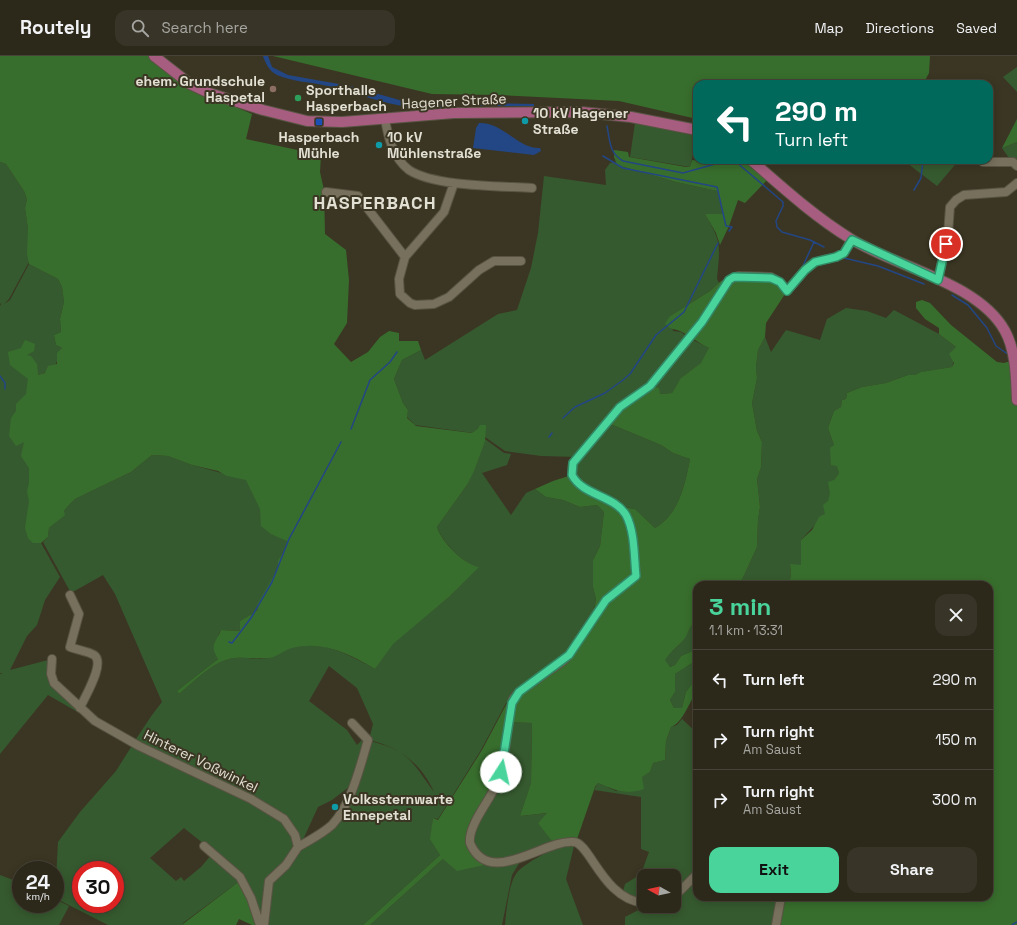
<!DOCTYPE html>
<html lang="en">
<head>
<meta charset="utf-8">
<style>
	:root { --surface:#2c281a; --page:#383427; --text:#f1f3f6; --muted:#a6a6a2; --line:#484439; --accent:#49d49c }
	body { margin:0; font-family:"Space Grotesk",sans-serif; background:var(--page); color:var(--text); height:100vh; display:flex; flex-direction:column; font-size:15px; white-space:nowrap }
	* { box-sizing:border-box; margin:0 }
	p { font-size:13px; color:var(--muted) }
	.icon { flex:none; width:22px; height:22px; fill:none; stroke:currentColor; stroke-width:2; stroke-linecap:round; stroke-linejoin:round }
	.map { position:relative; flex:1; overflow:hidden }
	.drawer { position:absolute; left:693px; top:525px; width:300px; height:320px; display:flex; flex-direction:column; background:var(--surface); border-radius:12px; box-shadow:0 2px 10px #0003,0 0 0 1px var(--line) }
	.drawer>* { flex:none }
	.banner { position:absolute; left:693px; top:24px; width:300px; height:84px; border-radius:12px; box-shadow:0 2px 10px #0003,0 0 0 1px var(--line); background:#00695c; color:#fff; overflow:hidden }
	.needle { width:26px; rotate:278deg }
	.tools { position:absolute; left:637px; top:813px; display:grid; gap:8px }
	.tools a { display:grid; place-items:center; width:44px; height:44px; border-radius:8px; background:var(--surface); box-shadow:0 2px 10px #0003,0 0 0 1px var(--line); font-size:20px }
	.speed { position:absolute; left:12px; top:805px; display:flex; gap:8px; font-size:20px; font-weight:700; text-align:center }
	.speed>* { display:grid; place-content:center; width:52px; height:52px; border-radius:50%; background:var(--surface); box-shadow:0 2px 10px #0003,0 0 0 1px var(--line); line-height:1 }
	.speed small { font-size:10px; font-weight:400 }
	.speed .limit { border:6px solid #d22; background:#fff; color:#111 }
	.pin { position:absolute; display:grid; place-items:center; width:34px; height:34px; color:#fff; margin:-17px; border:2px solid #fff; border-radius:50%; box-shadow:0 1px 4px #0007 }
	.me { position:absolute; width:44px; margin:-22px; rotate:10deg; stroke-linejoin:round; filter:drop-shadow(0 0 3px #0008) }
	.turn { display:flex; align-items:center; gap:14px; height:84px; padding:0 16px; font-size:18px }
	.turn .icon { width:52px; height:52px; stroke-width:2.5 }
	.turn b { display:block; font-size:28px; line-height:34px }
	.round { display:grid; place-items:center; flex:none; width:42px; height:42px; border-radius:12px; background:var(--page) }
	.head { display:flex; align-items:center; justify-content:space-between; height:68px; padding:0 16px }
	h1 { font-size:24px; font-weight:700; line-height:30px; color:var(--accent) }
	.cta { display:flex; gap:8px; margin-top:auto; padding:8px 16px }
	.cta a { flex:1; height:46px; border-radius:12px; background:var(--accent); color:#111; font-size:16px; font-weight:700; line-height:46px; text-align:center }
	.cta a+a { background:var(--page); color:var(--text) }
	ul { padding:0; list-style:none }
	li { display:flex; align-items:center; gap:12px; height:60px; padding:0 16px; border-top:1px solid var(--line) }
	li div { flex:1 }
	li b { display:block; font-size:15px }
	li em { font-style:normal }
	header { display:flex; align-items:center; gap:24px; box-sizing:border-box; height:56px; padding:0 20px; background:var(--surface); border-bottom:1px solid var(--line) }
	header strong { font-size:19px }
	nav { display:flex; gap:22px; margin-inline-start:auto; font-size:14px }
	.search { width:280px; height:36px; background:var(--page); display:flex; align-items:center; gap:10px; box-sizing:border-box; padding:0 14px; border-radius:12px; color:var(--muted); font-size:15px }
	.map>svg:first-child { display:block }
	.green { fill:#365a2f; fill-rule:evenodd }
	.forest { fill:#386e2d }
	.water { fill:#234685 }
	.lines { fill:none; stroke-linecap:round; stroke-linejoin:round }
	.stream { stroke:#234685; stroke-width:1.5 }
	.minor-casing { stroke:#585343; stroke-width:10 }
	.major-casing { stroke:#585343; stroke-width:12 }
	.minor { stroke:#76705c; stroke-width:8 }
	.major { stroke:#a75d7f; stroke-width:10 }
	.route-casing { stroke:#2f8a65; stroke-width:10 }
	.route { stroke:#49d49c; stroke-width:7 }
	.education-dot { fill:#8d6e63; stroke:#3b3623; stroke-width:1.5 }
	.leisure-dot { fill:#2e9e5b; stroke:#3b3623; stroke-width:1.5 }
	.culture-dot { fill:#0f9aa8; stroke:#3b3623; stroke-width:1.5 }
	.transit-dot { fill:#1a4fb4; stroke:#3b3623; stroke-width:1.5 }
	.labels { text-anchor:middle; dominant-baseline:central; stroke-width:4; stroke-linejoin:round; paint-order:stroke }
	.poi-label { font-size:14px; font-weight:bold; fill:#e2dfd3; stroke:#3b3623; text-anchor:start }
	.street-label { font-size:14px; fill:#e2dfd3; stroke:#3b3623 }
	.district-label { font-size:18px; font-weight:bold; letter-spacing:1px; fill:#e2dfd3; stroke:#3b3623 }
</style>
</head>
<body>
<header>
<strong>Routely</strong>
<div class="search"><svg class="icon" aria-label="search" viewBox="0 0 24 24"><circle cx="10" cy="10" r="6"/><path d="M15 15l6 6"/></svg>Search here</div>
<nav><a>Map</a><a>Directions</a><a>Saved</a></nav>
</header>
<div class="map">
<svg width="1017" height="869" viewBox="0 0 1017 869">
	<rect width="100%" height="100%" fill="#3b3623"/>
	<path class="green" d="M1017,11V36L1003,21Z
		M635,67L697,80L690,111L630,101Z
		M1017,86V106L1009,102L1002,92Z
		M903,104H959L937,130Z
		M0,106L6,108L24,135L27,143L25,152L28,173L29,206L9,243L4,248L10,244L29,208L58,223L62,231L64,246L60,263L61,276L54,279L56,289L62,292C57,307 55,315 38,319L29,346L320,370L286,492L278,504V512L263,540L258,554L240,565V575L221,574L218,580V603L177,635L179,638C195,625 213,605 234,602C245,601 257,604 268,602C276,601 284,594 293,591C323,584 350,599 375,613L392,588L449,541L478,511C463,508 442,485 437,471L467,429L485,383L504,397L511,398L507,409L482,417L511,459L526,437L535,433L546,441L563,444L580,451L597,449L604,456L600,490L593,504V531L596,543L592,565L568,597L513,644L506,647L481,694L438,763L433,762L431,783L440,799L363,869H265L269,827L299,792L340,761L369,685C409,694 412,706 434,736C421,707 399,691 369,684L373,668L357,632L329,610L309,645L347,674L357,689L364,682L367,685L349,731L332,744L318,751L301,788L285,762L134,686L152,659L162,646L115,538L103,519L71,537L43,486L48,481L49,472L64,459V455L68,450L75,443L131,416L152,399L168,400L192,409L240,422L153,387L55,452L38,487H41L60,521L45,544L37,569L27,580L10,614L52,603L51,618L95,666L48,639L0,698V618L3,617H0V250L1,248L0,247Z
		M615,106L617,109L676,126L717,135L724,158H705C722,187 720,189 717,223L719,227L710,235L670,260L673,275L681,276L688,281L649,330L620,351L578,401L541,400L505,395L485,381V369L473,377L415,369L407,361L408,354L403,347L394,323L402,304L421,294L425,304L498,258L517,254L531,212L538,177L544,120L606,129L605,114L610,107Z
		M846,252L867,255L886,262L894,254L939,278L956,291C952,297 955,304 952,311L922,316L915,319H908L886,327L862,331L847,337L846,343L842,344L841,351L834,355L828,372L834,389L839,417L834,424L825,458L801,484V509H790L791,518L789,529H737L741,526L757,491L758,464L760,451L757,423L761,411L762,386L757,375L752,347L757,322L756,311L758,294L765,281L771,296L786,274L820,284L827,263Z
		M689,282L709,292C705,311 691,312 681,323C678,327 675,332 672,337L660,338L651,330Z
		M608,367L661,389L673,397L690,403C685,429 679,458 655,472L635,453L619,450L580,428L573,412Z
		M697,563V593L681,600L675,609L670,611L664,604C670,596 681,589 684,582C689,575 690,569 697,563Z
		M697,604V628L691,629L686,636L682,652H674L670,644L675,636V618Z
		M682,663L697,677V816L674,836V820H644V846L623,836L625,828L641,818L649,796L641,793V741L594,734L598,727L616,735L650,716L653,707L665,704L666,685L671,671L677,669Z
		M510,666L532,667L531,727L520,760L548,757L538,767L563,785L513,803L482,802L470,783Z
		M133,688L283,764L297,790L271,821L264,869L246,828L204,788L184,772L150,802L176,825L181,821L184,825L201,811L212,798L241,824L183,867L184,869H108L55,842L58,786L80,756L116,715ZM81,814H115V848H81Z
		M566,787L574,790L566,823L583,869H505C506,857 509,827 516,818C522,808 555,792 566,787Z
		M523,801L512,819L502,869H370L443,803L493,807Z
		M0,819L21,827V848H55V843L69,850L59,869H0Z
		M697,822V841H778L773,869H625V861L646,850H674V843Z"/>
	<path class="forest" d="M0,0H151L189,31L252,58L246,83L321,99L320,116L324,134L325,178L346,194L349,224L347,267L334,288L351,306L368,296L380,281L389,275L399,277V285H418L421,294L402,304L394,323L403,347L408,354L407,362L416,370L472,377L478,373L480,369H486L485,385L474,415L467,429L437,471C442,486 463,508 479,511L449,541L393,588L375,613C351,598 322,584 292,592C284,594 276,602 268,602C257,603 245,601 234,602C213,605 195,625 179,638L177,635L218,603C209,588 216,587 221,574L240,575V565L258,554L257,549L278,512V504L286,492L287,485L271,478L261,470L260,453L246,424L227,420L218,415L192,409L168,400L152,399L131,416L75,443L68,450L64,455L65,459L49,472L48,481L41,487H33L28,482L25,472L29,445L27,435L29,427V412L21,400L24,386L16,390L9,380L11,362L16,355V348L26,338L28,323L10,309L8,296L21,292L25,284L35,288L34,295L27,299L31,300L37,308L38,319L45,317L48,310L57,308V297L62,292L56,289L54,279L61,276L60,263L64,246L62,231L58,223L29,208L27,198L28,173L25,152L27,143L24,135L6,108L0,106Z
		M273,0H930L929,17L923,28H697V63L619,45L499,39L432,38Z
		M1017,63V86L1002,92Z
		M614,94L628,96L629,101L686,111H690L692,104L701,105V104H742L767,124L745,147L738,144L729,170L720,189L716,177L705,158H723L717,135L676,126L617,109L614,101Z
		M734,221H771L787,235L766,267L765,281L758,294L756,311L757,322L752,347L757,375L762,386L761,411L757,423L760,451L758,464L757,491L741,526L737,529H697V563C690,569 689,575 685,582C681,588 670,596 665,604L670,611L675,609L681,600L697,593V604L675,618V636L670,644L674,652H682L686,636L691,629L697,628V640L695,639C687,650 683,666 671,671L666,685L665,704L653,707L650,716L642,721L644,733C627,739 614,734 598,727L595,731L576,786L552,785L538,767L547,757L520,760L531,727L532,667L508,666L502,703L469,787L493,807L457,815L443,803L370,869H363L440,799L430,783L433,762L438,764L482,694L507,647L563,605L592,567L596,543L593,531V504L600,490L604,456L597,449L580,451L563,444L546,441L535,433L553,425L572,419L616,450L635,453L655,472C679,458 685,429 690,403L673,397L661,389L608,367L621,352L651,330L659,332L660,338L672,337L681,322L701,307L709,292C698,287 691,280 682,276C674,272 673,275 665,268L670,260L710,235L721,225Z
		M922,244L930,247L951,269L997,306L1004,307L1007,306L1014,307L1017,344V869H780L783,841H989V529H789L791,518L790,508L801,509V484L812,474L819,461L825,458L823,449L828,445L830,437L828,426L834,424L839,417L837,410L831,409L830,392L834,389L828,372L834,355L841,351L842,344L846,343L847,337L862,331L886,327L908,319H915L921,316L952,311L954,307L949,298L956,291L939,278V272L925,263L916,252V246Z
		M241,824L259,869H252L239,863L236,869H184L183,868Z"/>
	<path class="water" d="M263,0H268L272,11L288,19L350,30L410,47L427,49L450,48V50C413,60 364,39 328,30C311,26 293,26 277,19C269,15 266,8 263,0Z
		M478,47L534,48V50H478Z
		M479,67C503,66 518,93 540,92L541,95L534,99L473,92L476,72Z"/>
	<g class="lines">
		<path class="stream" d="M607,70C610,85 609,97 623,105L683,117L726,105H735L783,146V150L776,165L777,171L782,176L810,184L824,191
			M603,100L623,112L717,131L726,170L732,171L729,175
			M914,134L921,122L923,104
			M844,202L878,210L924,228
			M802,212L814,186
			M952,239L968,249L987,272L996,290L1009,299
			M0,320L5,327V333
			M563,362L575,351L605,337L623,324L630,318L656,279L684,256L718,187
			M351,373L370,324L390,306L397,296
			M549,381L552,377
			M229,586L232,587L251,562L272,526L289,483L341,386
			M1012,869L1017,866"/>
		<defs>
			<path id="minor" d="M385,63C388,81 393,102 409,114C435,131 501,130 532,132
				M983,106H1013L1017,110
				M454,127L444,156L405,201L399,223L400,238L410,247L415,249L434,248L449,241L479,214L494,205H521
				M326,136L358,140L405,201
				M938,224L948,178L950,151L956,144L964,139L1006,136L1017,127
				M70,539L79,558L70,591C77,594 88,595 94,599C106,607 84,642 80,652
				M52,603L51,618L54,627L95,665L139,690L251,743L284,763L295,779L298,791
				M204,790L240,821L251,842L260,869
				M298,791C310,784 322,778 332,769C351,749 360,711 368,684L352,667
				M674,838L680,835L697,818
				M644,847C603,843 590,787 574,786C544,783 489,833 470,787C468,770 488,747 495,731C507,703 506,672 513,643L519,636L563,605L569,599L606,544L636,520C634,501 635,476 626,459C614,439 583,440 572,419L573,407L620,351L650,330L702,266L729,224L738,220L771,221L780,226L787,235L805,214L815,206L836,201L844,197L851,184
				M264,869L269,825L286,809L298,791
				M776,869L781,841"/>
			<path id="major" d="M154,0L190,28L209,37L263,54L307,65L342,66L454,57L581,56L631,61L697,74
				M751,104C783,132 815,161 851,183C896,211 979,227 1005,275C1016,295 1016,322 1017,344"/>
		</defs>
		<use href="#minor" class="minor-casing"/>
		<use href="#major" class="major-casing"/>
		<use href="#minor" class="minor"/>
		<use href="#major" class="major"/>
	</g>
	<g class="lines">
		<defs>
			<path id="route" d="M501,716L512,647L519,636L569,599L606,544L636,520C634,501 635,476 626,459C614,439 583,440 572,419L573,407L620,351L650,330L702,266L729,224L734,221L771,222L780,226L787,235L805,214L815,206L836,201L844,197L852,184L938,224L946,188"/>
		</defs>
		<use href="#route" class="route-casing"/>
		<use href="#route" class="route"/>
	</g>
	<circle class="education-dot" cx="273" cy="33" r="4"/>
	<circle class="leisure-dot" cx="298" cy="42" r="4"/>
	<g class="culture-dot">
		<circle cx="525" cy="65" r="4"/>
		<circle cx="379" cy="89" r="4"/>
		<circle cx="335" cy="751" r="4"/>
	</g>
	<rect class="transit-dot" x="315" y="62" width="8" height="8" rx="2"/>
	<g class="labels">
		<g class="poi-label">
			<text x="265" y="25" text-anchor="end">ehem. Grundschule<tspan x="265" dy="16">Haspetal</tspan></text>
			<text x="306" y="34">Sporthalle<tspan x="306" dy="16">Hasperbach</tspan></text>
			<text x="533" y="57">10 kV Hagener<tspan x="533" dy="16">Straße</tspan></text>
			<text x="319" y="81" text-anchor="middle">Hasperbach<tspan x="319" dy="16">Mühle</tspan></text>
			<text x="387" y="81">10 kV<tspan x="387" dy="16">Mühlenstraße</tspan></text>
			<text x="343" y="743">Volkssternwarte<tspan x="343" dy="16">Ennepetal</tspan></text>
		</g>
		<g class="street-label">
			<text transform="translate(454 45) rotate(-3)">Hagener Straße</text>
			<text transform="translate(201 705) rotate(26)">Hinterer Voßwinkel</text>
		</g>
		<g class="district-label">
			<text x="375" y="146">HASPERBACH</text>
		</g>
	</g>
</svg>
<div class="tools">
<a><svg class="needle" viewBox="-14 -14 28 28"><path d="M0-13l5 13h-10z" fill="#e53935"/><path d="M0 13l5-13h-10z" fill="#a6a6a2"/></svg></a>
</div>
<div class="speed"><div>24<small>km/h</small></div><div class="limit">30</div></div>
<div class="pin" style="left:946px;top:188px;background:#d93025"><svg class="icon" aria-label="arrive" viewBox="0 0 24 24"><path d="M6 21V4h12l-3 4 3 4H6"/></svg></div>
<svg class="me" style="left:501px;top:716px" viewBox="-20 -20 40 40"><circle r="19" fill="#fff"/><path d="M0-13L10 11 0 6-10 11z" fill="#49d49c"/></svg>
<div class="banner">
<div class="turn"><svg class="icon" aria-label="left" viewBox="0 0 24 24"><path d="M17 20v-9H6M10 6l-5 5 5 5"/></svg><div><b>290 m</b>Turn left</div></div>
</div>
<section class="drawer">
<div class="head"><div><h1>3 min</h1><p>1.1 km · 13:31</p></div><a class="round"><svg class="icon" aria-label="close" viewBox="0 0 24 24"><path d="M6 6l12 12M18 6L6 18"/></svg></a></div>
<ul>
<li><svg class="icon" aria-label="left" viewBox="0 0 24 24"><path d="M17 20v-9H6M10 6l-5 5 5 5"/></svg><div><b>Turn left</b></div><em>290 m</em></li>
<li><svg class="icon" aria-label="right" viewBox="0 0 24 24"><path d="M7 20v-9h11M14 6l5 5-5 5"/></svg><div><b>Turn right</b><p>Am Saust</p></div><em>150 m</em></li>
<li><svg class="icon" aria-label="right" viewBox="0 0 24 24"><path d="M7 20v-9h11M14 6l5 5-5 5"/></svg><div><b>Turn right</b><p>Am Saust</p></div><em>300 m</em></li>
</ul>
<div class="cta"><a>Exit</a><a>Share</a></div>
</section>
</div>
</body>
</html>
